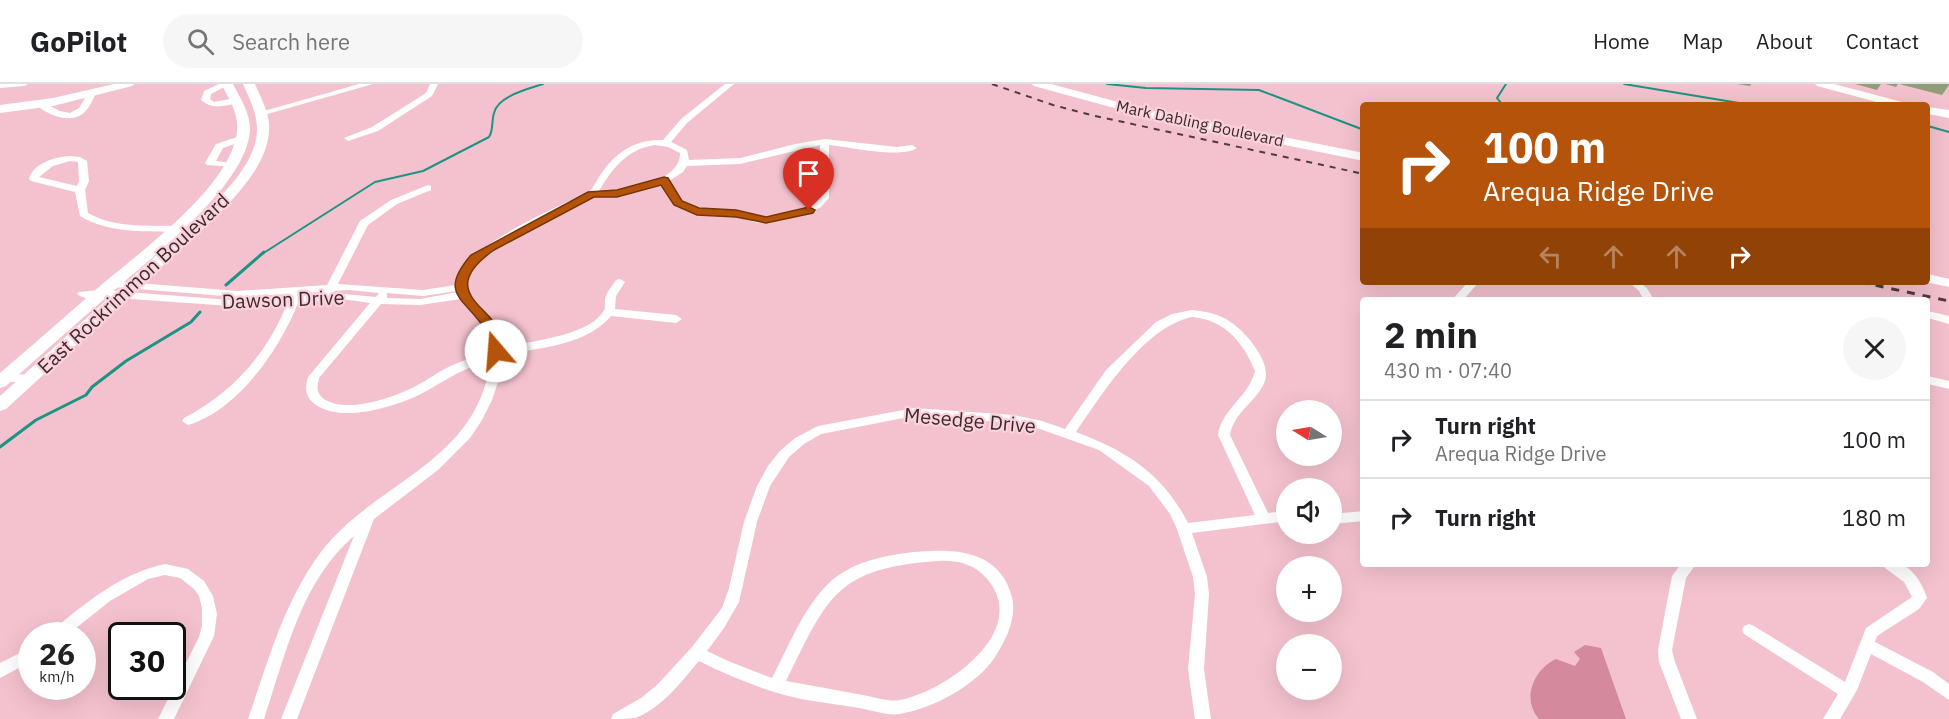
<!DOCTYPE html>
<html lang="en">
<head>
<meta charset="utf-8">
<style>
	:root { --surface:#fff; --page:#f6f6f6; --text:#202124; --muted:#757577; --line:#e0e0e0 }
	body { margin:0; font-family:"IBM Plex Sans",sans-serif; background:var(--page); color:var(--text); height:100vh; display:flex; flex-direction:column; font-size:22px; white-space:nowrap }
	* { box-sizing:border-box; margin:0 }
	p { font-size:20px; color:var(--muted) }
	.icon { flex:none; width:33px; height:33px; fill:none; stroke:currentColor; stroke-width:2; stroke-linecap:round; stroke-linejoin:round }
	.map { position:relative; flex:1; overflow:hidden }
	.side { position:absolute; left:1360px; top:213px; width:570px; height:270px; display:flex; flex-direction:column; background:var(--surface); border-radius:6px; box-shadow:0 6px 24px #0002 }
	.side>* { flex:none }
	.banner { position:absolute; left:1360px; top:18px; width:570px; height:183px; border-radius:6px; box-shadow:0 6px 24px #0002; background:#b45309; color:#fff; overflow:hidden }
	.needle { width:39px; rotate:281deg }
	.tools { position:absolute; left:1276px; top:316px; display:grid; gap:12px }
	.tools a { display:grid; place-items:center; width:66px; height:66px; border-radius:50%; background:var(--surface); box-shadow:0 6px 24px #0002; font-size:30px }
	.speed { position:absolute; left:18px; top:538px; display:flex; gap:12px; font-size:30px; font-weight:700; text-align:center }
	.speed>* { display:grid; place-content:center; width:78px; height:78px; border-radius:50%; background:var(--surface); box-shadow:0 6px 24px #0002; line-height:1 }
	.speed small { font-size:15px; font-weight:400 }
	.speed .limit { border:3px solid #111; border-radius:9px; background:#fff; color:#111 }
	.pin { position:absolute; display:grid; place-items:center; width:51px; height:51px; color:#fff; margin:-62px -26px; border-radius:50% 50% 50% 0; rotate:-45deg; box-shadow:0 0 6px #0007 }
	.pin .icon { rotate:45deg }
	.me { position:absolute; width:66px; margin:-33px; rotate:342deg; stroke-linejoin:round; filter:drop-shadow(0 0 4px #0008) }
	.turn { display:flex; align-items:center; gap:21px; height:126px; padding:0 24px; font-size:27px }
	.turn .icon { width:78px; height:78px; stroke-width:2.5 }
	.turn b { display:block; font-size:42px; line-height:51px }
	.lanes { display:flex; align-items:center; height:57px; padding:0 24px; background:#0003; justify-content:center; gap:30px; direction:ltr }
	.lanes .off { opacity:.35 }
	.round { display:grid; place-items:center; flex:none; width:63px; height:63px; border-radius:32px; background:var(--page) }
	.overview { display:flex; align-items:center; justify-content:space-between; height:102px; padding:0 24px }
	h1 { font-size:36px; font-weight:700; line-height:45px }
	ul { padding:0; list-style:none }
	li { display:flex; align-items:center; gap:18px; height:78px; padding:0 24px; border-top:2px solid var(--line) }
	li div { flex:1 }
	li b { display:block; font-size:22px }
	li em { font-style:normal }
	header { display:flex; align-items:center; gap:36px; box-sizing:border-box; height:84px; padding:0 30px; background:var(--surface); border-bottom:2px solid var(--line) }
	header strong { font-size:28px }
	nav { display:flex; gap:33px; margin-inline-start:auto; font-size:21px }
	.search { width:420px; height:54px; background:var(--page); display:flex; align-items:center; gap:15px; box-sizing:border-box; padding:0 21px; border-radius:33px; color:var(--muted); font-size:22px }
	.map>svg:first-child { display:block }
	.green { fill:#d5899d }
	.lines { fill:none; stroke-linecap:round; stroke-linejoin:round }
	.stream-far1 { stroke:#1d9384; stroke-width:2 }
	.stream { stroke:#1d9384; stroke-width:3 }
	.street { fill:#fff; fill-rule:evenodd }
	.secondary { fill:#fff; fill-rule:evenodd }
	.rail-far1 { stroke:#513b41; stroke-width:2; stroke-dasharray:6 6; stroke-linecap:butt }
	.rail { stroke:#513b41; stroke-width:3; stroke-dasharray:8 8; stroke-linecap:butt }
	.wall { fill:#909d78 }
	.route { fill:#b45309; stroke:#753606; stroke-width:1.5 }
	.labels { text-anchor:middle; dominant-baseline:central; stroke-width:4.5; stroke-linejoin:round; paint-order:stroke }
	.far-street-label { font-size:16px; fill:#3c292e; stroke:#fbd2dc }
	.street-label { font-size:20px; fill:#3c292e; stroke:#fbd2dc }
</style>
</head>
<body>
<header>
<strong>GoPilot</strong>
<div class="search"><svg class="icon" aria-label="search" viewBox="0 0 24 24"><circle cx="10" cy="10" r="6"/><path d="M15 15l6 6"/></svg>Search here</div>
<nav><a>Home</a><a>Map</a><a>About</a><a>Contact</a></nav>
</header>
<div class="map">
<svg width="1949" height="635" viewBox="0 0 1949 635">
	<rect width="100%" height="100%" fill="#f4c2ce"/>
	<path class="green" d="M1585,561L1601,564L1626,635H1539C1521,615 1534,585 1556,575L1575,582L1580,575L1574,568Z"/>
	<g class="lines">
		<path class="stream-far1" d="M1107,0L1146,4L1259,6L1364,46
			M1624,0L1751,21
			M1498,21L1501,19L1497,14L1506,0
			M1928,42L1949,48
			M262,170L375,98L423,87L489,53C494,45 491,38 494,29C498,12 528,5 543,0"/>
		<path class="stream" d="M226,201L264,168
			M0,363L36,336L86,311L92,303L126,277L191,238L200,228"/>
		<path class="street" d="M0,0H28L24,2L0,4Z
			M219,0H230L211,10L210,15L214,18L235,14L239,17L238,19C224,22 213,26 201,16L204,7Z
			M359,0H373L264,31L257,29Z
			M430,0H438L432,12L378,47L348,57L344,54L372,43L426,9Z
			M725,0H734L687,39L671,58L687,66L689,76L740,74L795,60L825,55L897,63L912,61L917,64C900,75 850,63 829,61V114L821,123L803,132L758,139L736,133L691,129L675,121L662,101L624,111L594,113L584,117L500,162L481,175L470,186L466,196L467,206L497,244L503,262C527,259 592,251 604,226C606,222 604,216 606,212C608,206 613,201 616,196L620,195L625,198L616,212L615,225L676,231L682,235L676,239L611,232C587,261 538,265 503,270L499,295L492,316L482,336L470,354L438,386L374,435L297,635H281L354,452C301,497 285,572 264,635H248C268,578 284,517 321,468C374,398 476,380 490,279C460,283 445,298 419,311C393,323 343,339 316,321C306,314 304,305 308,293L370,219L342,215L298,219C280,265 238,326 188,341L182,337L184,334C232,309 267,270 287,220L244,223L103,213C97,216 82,215 77,210L78,208L101,206L244,217L290,213L291,210L238,213L112,203L107,200L112,197L238,207L327,201L360,137L391,116L428,101L431,102V106L397,120L368,141L338,200L423,206L456,201C452,171 542,130 567,118C573,115 582,113 588,109C593,105 597,95 601,90C616,68 635,55 663,56L681,35ZM655,61L668,63L680,69C681,99 622,107 599,107C612,85 627,65 655,61ZM820,61L819,114L815,119L800,127L758,133L736,127L693,123L682,117L669,97L683,88L687,82L740,80ZM349,206L379,209L376,213L333,209L334,207ZM457,207L458,208L420,215L387,214V209L423,212ZM323,208V210L301,212L302,209ZM461,215L486,245L490,255L491,272C479,273 466,275 455,280C440,286 428,296 414,303C392,314 346,330 324,315C316,309 317,303 319,294L381,220L420,221Z
			M89,7L96,9C92,17 88,28 79,32C65,39 45,29 35,20L42,18L60,27L70,29L79,24Z
			M243,51L246,52V56L223,64L216,77L235,79V83L207,81L205,79L216,60Z
			M70,72L80,73L87,77L89,97L85,106L88,129C114,144 145,141 174,142L179,145L174,148C141,147 108,149 80,132L75,108L31,97L29,95C33,79 55,73 70,72ZM70,77L78,78L79,97L77,102L39,93L53,82Z
			M1468,198H1479L1463,216H1452Z
			M1629,198C1644,198 1647,203 1654,216H1644L1639,207Z
			M1192,226C1203,227 1214,229 1224,234C1241,242 1272,276 1265,297C1257,318 1234,327 1230,351L1268,429L1287,427V437L1192,449L1207,493L1209,510L1204,585L1211,635H1195L1188,585L1195,510L1193,493L1177,445L1170,430L1149,402L1099,366L1040,345L1014,339L914,332L821,350L804,360L789,373L770,402L757,438L739,518L724,544L707,567L728,577L772,594C789,562 802,526 828,500C850,478 885,471 915,468C955,464 1000,466 1012,513C1017,534 1006,556 995,573C977,601 932,625 899,630C888,632 871,626 859,624C831,619 801,617 774,608C749,600 723,589 699,577C682,597 661,625 635,634C628,635 618,635 611,635L613,630L641,614L657,601L692,563L722,524L729,504L744,438L757,402L768,382L780,367L795,354L818,342L914,324L1014,331L1042,337L1065,345L1106,286L1156,238L1172,230ZM1192,233C1225,236 1243,258 1255,287C1249,313 1222,324 1218,351L1255,431L1188,439C1163,390 1127,367 1076,348C1102,310 1144,243 1192,233ZM938,477C958,476 975,480 988,496C1031,548 944,608 900,616C890,618 878,614 868,612C841,607 814,602 786,597C828,512 836,484 938,477Z
			M1928,227L1949,232V240L1928,234Z
			M0,289L29,291L35,295L29,299L0,297Z
			M1928,292L1949,297V305L1928,300Z
			M1364,427V437L1332,440V430Z
			M165,480L188,485L204,497L213,512L217,530L214,552L174,635H158L199,553L202,542V524L199,512L194,505L180,494L165,491L148,495L110,517L66,552H48L50,548C86,519 119,490 165,480Z
			M1681,480H1696L1686,494L1672,566L1675,578L1697,635H1681L1659,578L1658,566L1672,492Z
			M1883,480C1888,480 1894,479 1899,480C1913,483 1923,501 1927,514L1919,525L1877,552L1875,558L1933,588L1949,600V616L1923,598L1871,570L1857,606L1840,635H1823L1838,610L1744,550L1742,546L1744,542L1749,540L1754,542L1845,598L1866,544L1912,513L1904,498L1885,484Z
			M32,563V577L0,594V579Z"/>
		<path class="secondary" d="M114,0H134L132,2L53,22L0,29V21L53,14Z
			M221,0H233C240,14 251,30 250,47C245,104 150,174 109,211C74,241 40,272 6,302L0,304V289C34,260 67,231 100,202C140,168 232,102 237,47C239,30 229,14 221,0Z
			M243,0H255C260,12 268,26 269,40C271,75 242,105 220,129L6,325L0,327V312L210,123C232,101 263,69 256,35C254,23 248,11 243,0Z
			M1032,0H1051L1148,26L1364,69V77L1147,33L1034,2Z
			M1815,0H1834L1906,19L1908,21H1888L1817,2Z
			M1928,23L1949,26V34L1928,30Z
			M1928,190L1949,195V203L1926,198Z"/>
		<path class="rail-far1" d="M992,0L1053,21L1095,32L1364,90"/>
		<path class="rail" d="M1860,198L1949,217"/>
	</g>
	<path class="wall" d="M1737,0H1751L1750,2Z
		M1855,0H1881L1877,6Z
		M1885,0H1898L1896,3Z
		M1899,0H1949V1L1942,11Z"/>
	<path class="route" d="M664,93L668,94L682,117L699,124L736,126L766,133L809,123L815,126L813,129L766,139L736,133L697,131L674,121L661,101L617,113H594L494,166C423,216 520,228 501,270H491C488,263 491,255 486,247C467,214 436,212 471,171L588,108L617,106Z"/>
	<g class="labels">
		<g class="far-street-label">
			<text transform="translate(1200 39) rotate(12)">Mark Dabling Boulevard</text>
		</g>
		<g class="street-label">
			<text transform="translate(133 199) rotate(-43)">East Rockrimmon Boulevard</text>
			<text transform="translate(283 215) rotate(-2)">Dawson Drive</text>
			<text transform="translate(970 336) rotate(5)">Mesedge Drive</text>
		</g>
	</g>
</svg>
<div class="tools">
<a><svg class="needle" viewBox="-14 -14 28 28"><path d="M0-13l5 13h-10z" fill="#e53935"/><path d="M0 13l5-13h-10z" fill="#757577"/></svg></a>
<a><svg class="icon" aria-label="sound" viewBox="0 0 24 24"><path d="M4 9h4l5-4v14l-5-4H4zM17 9q2 3 0 6"/></svg></a>
<a>+</a>
<a>−</a>
</div>
<div class="speed"><div>26<small>km/h</small></div><div class="limit">30</div></div>
<div class="pin" style="left:809px;top:126px;background:#d93025"><svg class="icon" aria-label="arrive" viewBox="0 0 24 24"><path d="M6 21V4h12l-3 4 3 4H6"/></svg></div>
<svg class="me" style="left:496px;top:267px" viewBox="-20 -20 40 40"><circle r="19" fill="#fff"/><path d="M0-13L10 11 0 6-10 11z" fill="#b45309"/></svg>
<div class="banner">
<div class="turn"><svg class="icon" aria-label="right" viewBox="0 0 24 24"><path d="M7 20v-9h11M14 6l5 5-5 5"/></svg><div><b>100 m</b>Arequa Ridge Drive</div></div>
<div class="lanes"><svg class="icon off" aria-label="left" viewBox="0 0 24 24"><path d="M17 20v-9H6M10 6l-5 5 5 5"/></svg><svg class="icon off" aria-label="ahead" viewBox="0 0 24 24"><path d="M12 20V5M6 11l6-6 6 6"/></svg><svg class="icon off" aria-label="ahead" viewBox="0 0 24 24"><path d="M12 20V5M6 11l6-6 6 6"/></svg><svg class="icon" aria-label="right" viewBox="0 0 24 24"><path d="M7 20v-9h11M14 6l5 5-5 5"/></svg></div>
</div>
<section class="side">
<div class="overview"><div><h1>2 min</h1><p>430 m · 07:40</p></div><a class="round"><svg class="icon" aria-label="close" viewBox="0 0 24 24"><path d="M6 6l12 12M18 6L6 18"/></svg></a></div>
<ul>
<li><svg class="icon" aria-label="right" viewBox="0 0 24 24"><path d="M7 20v-9h11M14 6l5 5-5 5"/></svg><div><b>Turn right</b><p>Arequa Ridge Drive</p></div><em>100 m</em></li>
<li><svg class="icon" aria-label="right" viewBox="0 0 24 24"><path d="M7 20v-9h11M14 6l5 5-5 5"/></svg><div><b>Turn right</b></div><em>180 m</em></li>
</ul>
</section>
</div>
</body>
</html>
